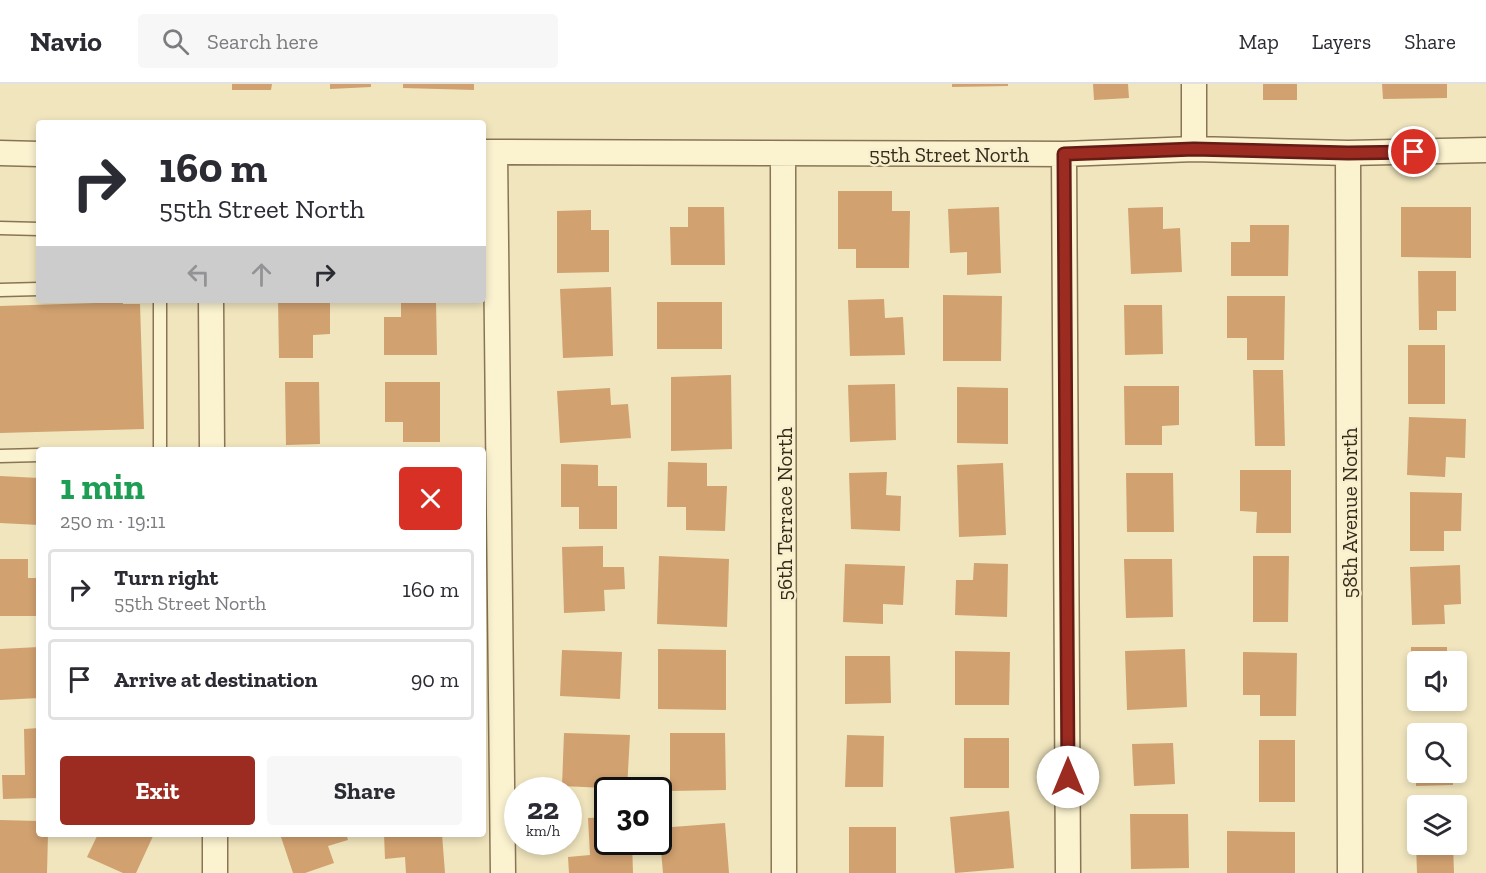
<!DOCTYPE html>
<html lang="en">
<head>
<meta charset="utf-8">
<style>
	:root { --surface:#fff; --page:#f7f7f7; --text:#2b2b33; --muted:#7c7c81; --line:#e1e1e2; --accent:#9c2b21 }
	body { margin:0; font-family:"Zilla Slab",serif; background:var(--page); color:var(--text); height:100vh; display:flex; flex-direction:column; font-size:22px; white-space:nowrap }
	* { box-sizing:border-box; margin:0 }
	p { font-size:20px; color:var(--muted) }
	.icon { flex:none; width:33px; height:33px; fill:none; stroke:currentColor; stroke-width:2; stroke-linecap:round; stroke-linejoin:round }
	.map { position:relative; flex:1; overflow:hidden }
	.sheet { position:absolute; left:36px; top:363px; width:450px; height:390px; display:flex; flex-direction:column; background:var(--surface); border-radius:6px; box-shadow:0 3px 9px #0003 }
	.sheet>* { flex:none }
	.banner { position:absolute; left:36px; top:36px; width:450px; height:183px; border-radius:6px; box-shadow:0 3px 9px #0003; background:#fff; color:var(--text); overflow:hidden }
	.buttons { position:absolute; left:1407px; top:567px; display:grid; gap:12px }
	.buttons a { display:grid; place-items:center; width:60px; height:60px; border-radius:6px; background:var(--surface); box-shadow:0 3px 9px #0003; font-size:30px }
	.speed { position:absolute; left:504px; top:693px; display:flex; gap:12px; font-size:30px; font-weight:700; text-align:center }
	.speed>* { display:grid; place-content:center; width:78px; height:78px; border-radius:50%; background:var(--surface); box-shadow:0 3px 9px #0003; line-height:1 }
	.speed small { font-size:15px; font-weight:400 }
	.speed .limit { border:3px solid #111; border-radius:9px; background:#fff; color:#111 }
	.pin { position:absolute; display:grid; place-items:center; width:51px; height:51px; color:#fff; margin:-26px; border:3px solid #fff; border-radius:50%; box-shadow:0 2px 6px #0007 }
	.me { position:absolute; width:66px; margin:-33px; rotate:0deg; stroke-linejoin:round; filter:drop-shadow(0 0 4px #0008) }
	.turn { display:flex; align-items:center; gap:21px; height:126px; padding:0 24px; font-size:27px }
	.turn .icon { width:78px; height:78px; stroke-width:2.5 }
	.turn b { display:block; font-size:42px; line-height:51px }
	.lanes { display:flex; align-items:center; height:57px; padding:0 24px; background:#0003; justify-content:center; gap:30px; direction:ltr }
	.lanes .off { opacity:.35 }
	.round { display:grid; place-items:center; flex:none; width:63px; height:63px; border-radius:6px; background:var(--page) }
	.overview { display:flex; align-items:center; justify-content:space-between; height:102px; padding:0 24px }
	h1 { font-size:36px; font-weight:700; line-height:45px; color:#1e9e55 }
	.action { display:flex; gap:12px; margin-top:auto; padding:12px 24px }
	.action a { flex:1; height:69px; border-radius:6px; background:var(--accent); color:#fff; font-size:24px; font-weight:700; line-height:69px; text-align:center }
	.action a+a { background:var(--page); color:var(--text) }
	ul { padding:0; list-style:none }
	li { display:flex; align-items:center; gap:18px; height:81px; margin:0 12px 9px; padding:0 12px; border:3px solid var(--line); border-radius:6px }
	li div { flex:1 }
	li b { display:block; font-size:22px }
	li em { font-style:normal }
	header { display:flex; align-items:center; gap:36px; box-sizing:border-box; height:84px; padding:0 30px; background:var(--surface); border-bottom:2px solid var(--line) }
	header strong { font-size:28px }
	nav { display:flex; gap:33px; margin-inline-start:auto; font-size:21px }
	.search { width:420px; height:54px; background:var(--page); display:flex; align-items:center; gap:15px; box-sizing:border-box; padding:0 21px; border-radius:6px; color:var(--muted); font-size:22px }
	.map>svg:first-child { display:block }
	.building { fill:#d1a170 }
	.lines { fill:none; stroke-linecap:round; stroke-linejoin:round }
	.service-casing { stroke:#897555; stroke-width:15 }
	.minor-casing { stroke:#897555; stroke-width:27 }
	.service { stroke:#fbf2d0; stroke-width:12 }
	.minor { stroke:#fbf2d0; stroke-width:24 }
	.route-casing { stroke:#651c15; stroke-width:15 }
	.route { stroke:#9c2b21; stroke-width:10 }
	.labels { text-anchor:middle; dominant-baseline:central; stroke-width:5; stroke-linejoin:round; paint-order:stroke }
	.street-label { font-size:21px; fill:#372b1b; stroke:#f7efcd }
</style>
</head>
<body>
<header>
<strong>Navio</strong>
<div class="search"><svg class="icon" aria-label="search" viewBox="0 0 24 24"><circle cx="10" cy="10" r="6"/><path d="M15 15l6 6"/></svg>Search here</div>
<nav><a>Map</a><a>Layers</a><a>Share</a></nav>
</header>
<div class="map">
<svg width="1486" height="789" viewBox="0 0 1486 789">
	<rect width="100%" height="100%" fill="#f0e5bd"/>
	<path class="building" d="M232,0H272L271,6H232Z
		M330,0H371V3L330,5Z
		M403,0H474V6L403,4Z
		M952,0H1008V2L952,3Z
		M1093,0H1128L1129,14L1094,16Z
		M1263,0H1297V16H1263Z
		M1382,0H1447V14L1383,15Z
		M838,107H892V127H910L909,184H856V165H838Z
		M688,123H724L725,181H671L670,143H688Z
		M999,123L1001,189L967,191V168L950,169L948,125Z
		M1163,123V145L1180,144L1182,188L1131,190L1128,124Z
		M1401,123H1471V174L1401,173Z
		M591,126V146H609V188L557,189V127Z
		M1250,141H1289L1288,192H1231V158H1250Z
		M1418,187H1456V227H1437V246H1419Z
		M611,203L613,272L563,274L560,205Z
		M943,211L1002,212L1001,277H943Z
		M1227,212H1285L1284,276H1247V254H1227Z
		M884,215L885,234L903,233L905,271L850,272L848,216Z
		M96,216H123V220H140L144,345L0,349V222L95,219Z
		M278,216H330V250L313,251V274H279Z
		M401,216H436L437,271H384V233H401Z
		M657,218H722V265H657Z
		M1124,221H1162L1163,270L1125,271Z
		M1408,261H1445V320H1408Z
		M1253,286H1283L1285,362H1255Z
		M731,291L732,365L671,367V293Z
		M285,298H319L320,360L286,361Z
		M385,298H440V358H403V338H385Z
		M895,300L896,356L850,358L848,301Z
		M1124,302H1179V341L1162,342V361H1125Z
		M957,303L1008,304V360L957,359Z
		M610,304L611,321L628,320L631,354L560,359L557,307Z
		M1409,333L1466,335L1465,374L1446,373L1445,393L1407,391Z
		M668,378L707,379V402H727L725,447L686,446V423H667Z
		M1003,379L1006,451L959,453L957,381Z
		M561,380L598,381V402H617V445H579V423H561Z
		M1240,386H1291V449H1256L1257,428L1240,427Z
		M887,388L886,411L901,412L900,447L851,445L849,389Z
		M1126,389H1173L1174,448H1127Z
		M0,392L39,394V441L0,439Z
		M1410,408L1462,409L1461,447H1444V467H1410Z
		M603,462V483H624L625,505L604,506L605,527L564,529L562,463Z
		M659,472L729,475L727,543L657,540Z
		M1253,472H1289L1288,538H1253Z
		M0,475H28V494H39V532H0Z
		M1124,475H1172L1173,533L1126,534Z
		M974,479L1008,480L1007,533L955,531L956,496H973Z
		M845,480L905,482L903,521L883,520V540L843,538Z
		M1460,481L1461,520L1444,521L1445,540L1412,541L1410,483Z
		M39,563V614L0,616V565Z
		M1411,563H1447V578H1418V616H1447V621H1411Z
		M658,565L726,566V626L658,625Z
		M1185,565L1187,623L1127,626L1125,567Z
		M562,566L622,568L620,615L560,612Z
		M955,567L1010,568L1009,621H955Z
		M1243,568L1297,569L1296,632H1260V611H1243Z
		M845,572H890L891,619L845,620Z
		M1451,639V650H1418L1416,681L1414,641Z
		M39,644V714L3,715L2,691H25L24,645Z
		M564,649L630,651L627,705L562,702Z
		M670,649H725L726,706L670,707Z
		M847,651L884,652L883,703H845Z
		M964,654H1009V704H964Z
		M1259,656H1295V718H1259Z
		M1173,659L1175,700L1134,702L1132,660Z
		M1416,688H1453V701L1416,702Z
		M1009,727L1014,784L955,789L950,733Z
		M1130,730H1188L1189,784L1131,785Z
		M608,733V758H632L633,789H569L568,773L590,771L588,734Z
		M0,736L39,737V750H48L47,789H0Z
		M725,739L729,789H663L659,744Z
		M849,743H896V789H849Z
		M1227,747L1295,748V789H1227Z
		M98,750H154L136,789H123L87,773Z
		M280,750H346L348,756L328,762L334,779L305,789H293Z
		M384,750H442L445,789H406L405,773L385,775Z
		M1416,760H1453L1454,789H1417Z"/>
	<g class="lines">
		<defs>
			<path id="service" d="M0,144L39,145
				M0,206L39,205
				M160,216V366
				M0,372L39,371"/>
			<path id="minor" d="M1194,0V65
				M483,68L1064,70L1194,65L1348,69L1486,66
				M495,68L503,789
				M0,69L39,70
				M1348,69L1350,789
				M1064,70L1068,789
				M783,71L784,789
				M211,216L212,366
				M215,750V789"/>
		</defs>
		<use href="#service" class="service-casing"/>
		<use href="#minor" class="minor-casing"/>
		<use href="#service" class="service"/>
		<use href="#minor" class="minor"/>
	</g>
	<g class="lines">
		<defs>
			<path id="route" d="M1068,693L1064,70L1194,65L1348,69L1414,68"/>
		</defs>
		<use href="#route" class="route-casing"/>
		<use href="#route" class="route"/>
	</g>
	<g class="labels">
		<g class="street-label">
			<text x="949" y="70">55th Street North</text>
			<text transform="translate(1349 429) rotate(-90)">58th Avenue North</text>
			<text transform="translate(784 430) rotate(-90)">56th Terrace North</text>
		</g>
	</g>
</svg>
<div class="buttons">
<a><svg class="icon" aria-label="sound" viewBox="0 0 24 24"><path d="M4 9h4l5-4v14l-5-4H4zM17 9q2 3 0 6"/></svg></a>
<a><svg class="icon" aria-label="search" viewBox="0 0 24 24"><circle cx="10" cy="10" r="6"/><path d="M15 15l6 6"/></svg></a>
<a><svg class="icon" aria-label="layers" viewBox="0 0 24 24"><path d="M12 4l9 5-9 5-9-5zM3 14l9 5 9-5"/></svg></a>
</div>
<div class="speed"><div>22<small>km/h</small></div><div class="limit">30</div></div>
<div class="pin" style="left:1414px;top:68px;background:#d93025"><svg class="icon" aria-label="arrive" viewBox="0 0 24 24"><path d="M6 21V4h12l-3 4 3 4H6"/></svg></div>
<svg class="me" style="left:1068px;top:693px" viewBox="-20 -20 40 40"><circle r="19" fill="#fff"/><path d="M0-13L10 11 0 6-10 11z" fill="#9c2b21"/></svg>
<div class="banner">
<div class="turn"><svg class="icon" aria-label="right" viewBox="0 0 24 24"><path d="M7 20v-9h11M14 6l5 5-5 5"/></svg><div><b>160 m</b>55th Street North</div></div>
<div class="lanes"><svg class="icon off" aria-label="left" viewBox="0 0 24 24"><path d="M17 20v-9H6M10 6l-5 5 5 5"/></svg><svg class="icon off" aria-label="ahead" viewBox="0 0 24 24"><path d="M12 20V5M6 11l6-6 6 6"/></svg><svg class="icon" aria-label="right" viewBox="0 0 24 24"><path d="M7 20v-9h11M14 6l5 5-5 5"/></svg></div>
</div>
<section class="sheet">
<div class="overview"><div><h1>1 min</h1><p>250 m · 19:11</p></div><a class="round" style="background:#d93025;color:#fff"><svg class="icon" aria-label="close" viewBox="0 0 24 24"><path d="M6 6l12 12M18 6L6 18"/></svg></a></div>
<ul>
<li><svg class="icon" aria-label="right" viewBox="0 0 24 24"><path d="M7 20v-9h11M14 6l5 5-5 5"/></svg><div><b>Turn right</b><p>55th Street North</p></div><em>160 m</em></li>
<li><svg class="icon" aria-label="arrive" viewBox="0 0 24 24"><path d="M6 21V4h12l-3 4 3 4H6"/></svg><div><b>Arrive at destination</b></div><em>90 m</em></li>
</ul>
<div class="action"><a>Exit</a><a>Share</a></div>
</section>
</div>
</body>
</html>
